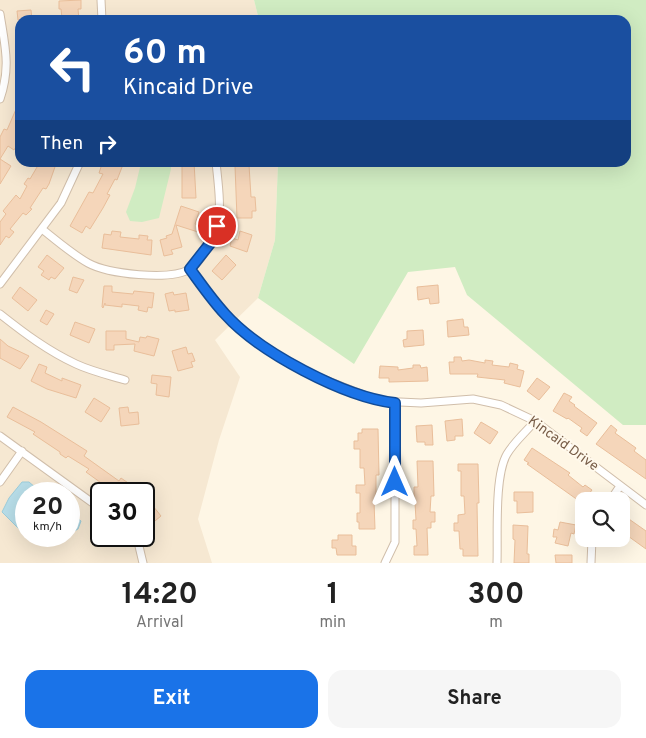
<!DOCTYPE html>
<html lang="en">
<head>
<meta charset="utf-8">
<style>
	:root { --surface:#fff; --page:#f6f6f6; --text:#222; --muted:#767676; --accent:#1a73e8 }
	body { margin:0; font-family:Overpass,sans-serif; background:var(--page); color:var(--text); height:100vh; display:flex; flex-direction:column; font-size:19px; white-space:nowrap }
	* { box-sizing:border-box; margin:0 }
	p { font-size:16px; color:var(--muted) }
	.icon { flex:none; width:28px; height:28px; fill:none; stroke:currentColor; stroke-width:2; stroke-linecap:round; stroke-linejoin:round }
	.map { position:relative; height:563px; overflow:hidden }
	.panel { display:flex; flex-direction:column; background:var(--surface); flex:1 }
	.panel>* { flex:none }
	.hud { position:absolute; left:15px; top:15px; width:616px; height:152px; border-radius:15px; box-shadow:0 5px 20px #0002; background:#1a4fa0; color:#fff; overflow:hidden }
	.controls { position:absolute; left:575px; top:492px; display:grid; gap:10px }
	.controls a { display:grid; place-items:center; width:55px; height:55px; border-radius:10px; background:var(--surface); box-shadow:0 5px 20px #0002; font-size:25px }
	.speed { position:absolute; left:15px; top:482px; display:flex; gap:10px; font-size:25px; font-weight:700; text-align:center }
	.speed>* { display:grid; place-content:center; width:65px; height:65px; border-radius:50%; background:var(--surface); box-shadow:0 5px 20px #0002; line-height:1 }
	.speed small { font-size:12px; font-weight:400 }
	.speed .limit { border:2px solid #111; border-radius:8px; background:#fff; color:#111 }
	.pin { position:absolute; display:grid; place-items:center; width:42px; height:42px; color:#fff; margin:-21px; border:2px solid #fff; border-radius:50%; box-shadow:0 1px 5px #0007 }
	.me { position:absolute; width:55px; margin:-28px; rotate:0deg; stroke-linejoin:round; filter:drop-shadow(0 0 4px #0008) }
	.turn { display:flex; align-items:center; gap:18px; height:105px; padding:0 25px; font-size:22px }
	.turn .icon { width:65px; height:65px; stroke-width:2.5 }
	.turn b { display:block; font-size:35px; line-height:42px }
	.then { display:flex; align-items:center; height:48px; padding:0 25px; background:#0003; gap:10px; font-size:19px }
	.eta { display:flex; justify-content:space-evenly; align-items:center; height:85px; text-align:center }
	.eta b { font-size:30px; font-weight:700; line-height:35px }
	.cta { display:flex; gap:10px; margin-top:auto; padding:10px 25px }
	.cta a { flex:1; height:58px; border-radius:15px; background:var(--accent); color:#fff; font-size:20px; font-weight:700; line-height:58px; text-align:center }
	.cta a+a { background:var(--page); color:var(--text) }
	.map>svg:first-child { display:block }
	.residential { fill:#f6e8d2; fill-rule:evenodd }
	.green { fill:#d0ecc2 }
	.water { fill:#b8dee9; stroke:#9dcddb }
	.building { fill:#f5d6ba; stroke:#e9be9a }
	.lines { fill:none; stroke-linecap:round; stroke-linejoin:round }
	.street-casing { stroke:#d0beaa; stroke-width:9 }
	.street { stroke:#fff; stroke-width:7 }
	.route-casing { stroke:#114b97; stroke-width:12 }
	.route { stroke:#1a73e8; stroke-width:9 }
	.labels { text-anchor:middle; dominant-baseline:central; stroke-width:4; stroke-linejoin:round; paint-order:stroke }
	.street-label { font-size:14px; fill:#785d48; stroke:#fff9ec }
</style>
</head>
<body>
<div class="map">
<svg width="646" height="563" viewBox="0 0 646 563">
	<rect width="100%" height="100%" fill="#fef6e5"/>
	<path class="residential" d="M0,0H254L259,20H20V162L278,163L275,240L258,298L215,340L240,377L219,440L198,519L212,563H0ZM26,494H69V536H26ZM101,494H144V536H101Z"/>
	<path class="green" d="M254,0H646V425H623L467,295L455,267L408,272L354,364L258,298L275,240L278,163L626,162V20H259Z
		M141,163H171V169L159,218L142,222L130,221L126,212L135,188Z"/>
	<path class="water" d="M22,482H29L43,494H26V536L2,512L9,498Z
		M69,513L81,521L78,529L69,534Z"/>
	<path class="building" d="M81,0V9H78L79,20H64V17L62,18L61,9H59V1Z
		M31,10L32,20H18L17,11Z
		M20,100V140L14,150L8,146L0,159V137L4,129L7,130Z
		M0,159L11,166L0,184Z
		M40,162L56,164L49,184L46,189L43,188L30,208L32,209L26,215L23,213L10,229L14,232L9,238L6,236L0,245V222L6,214L3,211L16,195L20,199L27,186L24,184L28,178L30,179Z
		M109,162H124L117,180L115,179L107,194L110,195L103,208L90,229L86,226L82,233L70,226L89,192L93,193L103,174L99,173L102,164L107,166Z
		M182,162H194L196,198H182Z
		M249,165L251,197H255L256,211H252V218H237L235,166Z
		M181,206L199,212L195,224L200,225L198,232L176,225L182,247L171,250L173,254L164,256L160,240L167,238L166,236L172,234Z
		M112,231L121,232L120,237L139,239V235L148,236L147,240H152L151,255L102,248L104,234L111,235Z
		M240,231L252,235L247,252L230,246L232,238L238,240Z
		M47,255L64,268L55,279L51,277L49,280L41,275L44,271L38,267Z
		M226,255L236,265L222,280L212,271Z
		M73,277L84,280L77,293L69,290Z
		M438,285L439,303L430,304L429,298L418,300L417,287Z
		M104,286H112V292L133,294L134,291L154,293L152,308L148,307L147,312L138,310L139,306L122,304V307L105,305V303L103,308L102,307Z
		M20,287L37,300L28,311L12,298Z
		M173,292L174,295L186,293L189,310L175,312V310L169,311L165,294Z
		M46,310L54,314L47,325L40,321Z
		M463,319L464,327H468L469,335L448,337L447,321Z
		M75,322L95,329L89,343L70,335Z
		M423,330L424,345L404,347L403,340L407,339V331Z
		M106,331H126V339L139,342L140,337L146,338L147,336L159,339L154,356L134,351L135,344L114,345V350H106Z
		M0,339L8,346L29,356L20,369L0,358Z
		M186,347L188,354L192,353L195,361L191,362L193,367L178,371L172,351Z
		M454,357H461L462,361L469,360L485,363V360L493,361L492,365L509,367L510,363L518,365L517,369L524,371L520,387L504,383L505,380L477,377L478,374H450L449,362H454Z
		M39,364L47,367L45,373L62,381V378L81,385L76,398L47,389L31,381Z
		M413,365H420L421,368L427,367L428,381L389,382V378H379L380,366L398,367V370L413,368Z
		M152,375L171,377L169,397L156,395L157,384L151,383Z
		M537,378L550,387L539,400L527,391Z
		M564,393L572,397L569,401L575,405L574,406L597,423L587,436L580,431L582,428L568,418L567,419L553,411Z
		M94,398L110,408L101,422L85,412Z
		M13,407L41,422L87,451L84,456L119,481L121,478L144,494H121L105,483L104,485L86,472L89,469L68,456L66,458L60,454V452L33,434L35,432L7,417Z
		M128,407L129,413L138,412L139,424L121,426L119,408Z
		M462,419L463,436H455V440L447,441L445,421Z
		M481,422L498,432L490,444L474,433Z
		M432,425L433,445H425V442H417L416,426Z
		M611,425L617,430L615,433L636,448L634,451L646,460V479L596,444Z
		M362,429H378L379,475H376V501H374L375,529H359V522H357V513H360V493H356V485H365L364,468H360V449H354V441H358V433H362Z
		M532,448L570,473L568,475L583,487L585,485L592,490L582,503L527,464L529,463L524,460Z
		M417,461H433L434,496H431L430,512H435V522H431V528H427L428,555H414V546H417L416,529H413V520H416L415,503H414V487H418Z
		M458,464H478L479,503H477L478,556H463V549H460L459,531H454V523H458V515L465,514L464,496H461V471H458Z
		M514,492H533V512L517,513V501H514Z
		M149,501L161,516L144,530V505Z
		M626,517L646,531V549L621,531V524Z
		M560,522L576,525L574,534L571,533L568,546L555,543L557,537H553L554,529L558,530Z
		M513,525L528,526L527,554H529V563H514L515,540L513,539Z
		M338,535H352V546H356V555H337L336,548H332V540H338Z
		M555,555H572V563H556Z"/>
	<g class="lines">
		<defs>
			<path id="street" d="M101,0L102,20
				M0,14C5,46 11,67 0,99
				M42,229C57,241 72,254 88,263C108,274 170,281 190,269C200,263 214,239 217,228C222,207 218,183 216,162
				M190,269L226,316L256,342L310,374L379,401L421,403L473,399L501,405L535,421L646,505
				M0,284L61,203L80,162
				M0,314C24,333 48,351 76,364C91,371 108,375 125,380
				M0,436L101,509
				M0,482L22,451
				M610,501L620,486
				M134,536L138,542L143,563
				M385,563L395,542V403
				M497,563C498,536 494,476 507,454C514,442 526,432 535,421
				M591,563L592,539"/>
		</defs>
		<use href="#street" class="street-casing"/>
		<use href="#street" class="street"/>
	</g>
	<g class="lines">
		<defs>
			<path id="route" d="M217,226L212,241L190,269C201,284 212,300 225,314C259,352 344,397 395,403V482"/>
		</defs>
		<use href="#route" class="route-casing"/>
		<use href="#route" class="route"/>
	</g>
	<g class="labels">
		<g class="street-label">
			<text transform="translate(563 444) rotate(36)">Kincaid Drive</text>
		</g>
	</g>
</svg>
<div class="controls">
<a><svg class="icon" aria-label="search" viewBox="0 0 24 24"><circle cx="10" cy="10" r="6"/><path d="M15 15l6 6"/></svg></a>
</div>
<div class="speed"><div>20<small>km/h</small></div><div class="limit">30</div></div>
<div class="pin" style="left:217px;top:226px;background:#d93025"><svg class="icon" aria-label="arrive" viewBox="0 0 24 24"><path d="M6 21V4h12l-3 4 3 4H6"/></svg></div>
<svg class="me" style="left:395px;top:482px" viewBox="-20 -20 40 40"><path d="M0-17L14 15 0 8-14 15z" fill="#1a73e8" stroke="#fff" stroke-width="4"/></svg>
<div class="hud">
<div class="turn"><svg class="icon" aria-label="left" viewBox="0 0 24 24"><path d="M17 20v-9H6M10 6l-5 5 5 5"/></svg><div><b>60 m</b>Kincaid Drive</div></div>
<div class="then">Then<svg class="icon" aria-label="right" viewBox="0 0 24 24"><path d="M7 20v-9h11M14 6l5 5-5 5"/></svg></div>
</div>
</div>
<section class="panel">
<div class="eta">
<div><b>14:20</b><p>Arrival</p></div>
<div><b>1</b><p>min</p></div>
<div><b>300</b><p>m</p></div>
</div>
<div class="cta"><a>Exit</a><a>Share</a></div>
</section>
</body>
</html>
